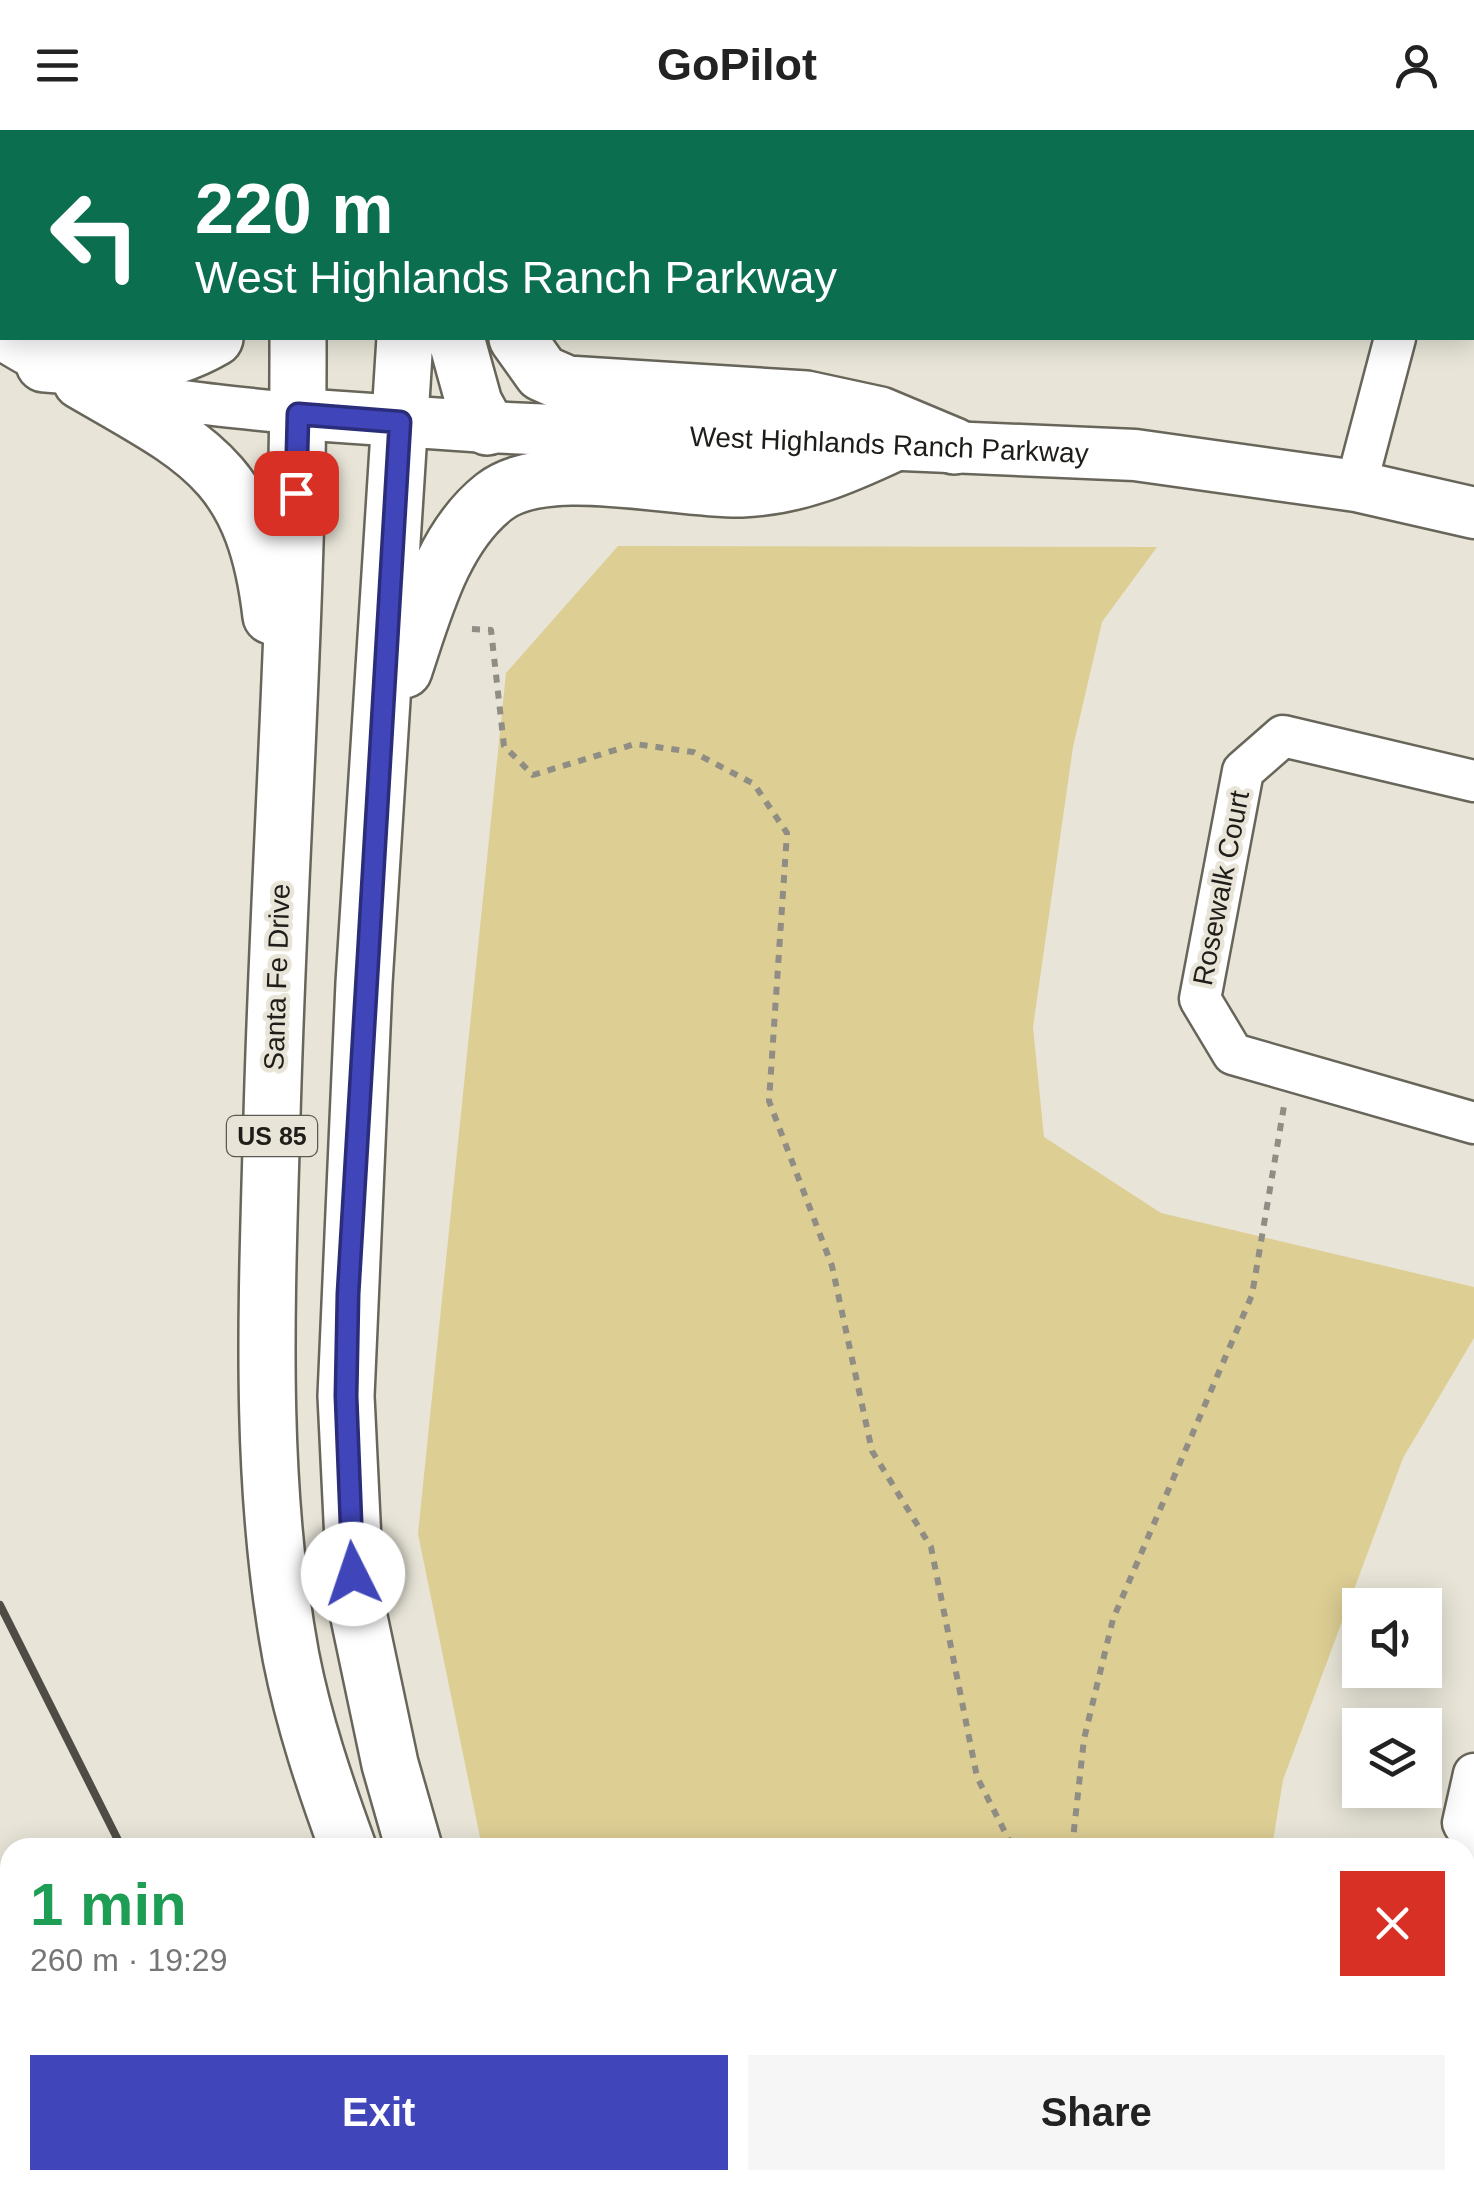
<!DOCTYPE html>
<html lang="en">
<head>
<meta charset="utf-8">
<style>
	:root { --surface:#fff; --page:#f6f6f6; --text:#222; --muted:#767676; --accent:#4045ba }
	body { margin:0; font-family:Arial,sans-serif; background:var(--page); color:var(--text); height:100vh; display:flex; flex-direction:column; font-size:38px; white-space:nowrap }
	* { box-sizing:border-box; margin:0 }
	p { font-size:32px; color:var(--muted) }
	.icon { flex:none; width:55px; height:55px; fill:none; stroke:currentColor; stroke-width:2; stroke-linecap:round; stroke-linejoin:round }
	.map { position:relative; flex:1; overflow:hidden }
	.panel { position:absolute; left:0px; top:1708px; width:1475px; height:352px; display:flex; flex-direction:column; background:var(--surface); border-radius:30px 30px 0 0; box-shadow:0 5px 25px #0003 }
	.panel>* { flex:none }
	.hud { position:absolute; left:0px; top:0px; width:1475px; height:210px; box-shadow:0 5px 25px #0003; background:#0b6e4f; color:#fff; overflow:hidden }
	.tools { position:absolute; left:1342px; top:1458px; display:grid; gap:20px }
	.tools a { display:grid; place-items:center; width:100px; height:100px; border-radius:0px; background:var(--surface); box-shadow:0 5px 25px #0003; font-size:50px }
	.pin { position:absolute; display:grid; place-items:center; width:85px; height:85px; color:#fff; margin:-42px; border-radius:20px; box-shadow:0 5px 15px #0006 }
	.me { position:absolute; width:110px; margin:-55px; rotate:356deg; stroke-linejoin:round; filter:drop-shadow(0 0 8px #0008) }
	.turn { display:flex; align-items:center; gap:35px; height:210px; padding:0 30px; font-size:45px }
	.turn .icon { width:130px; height:130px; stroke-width:2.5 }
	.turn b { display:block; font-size:70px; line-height:85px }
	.round { display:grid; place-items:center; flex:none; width:105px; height:105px; border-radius:0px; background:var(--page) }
	.overview { display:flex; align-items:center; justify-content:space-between; height:170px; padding:0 30px }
	h1 { font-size:60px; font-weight:700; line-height:75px; color:#1e9e55 }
	.cta { display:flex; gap:20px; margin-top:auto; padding:20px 30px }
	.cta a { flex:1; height:115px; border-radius:0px; background:var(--accent); color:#fff; font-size:40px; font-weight:700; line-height:115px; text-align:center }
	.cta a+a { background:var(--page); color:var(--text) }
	header { display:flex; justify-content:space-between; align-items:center; height:130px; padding:0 30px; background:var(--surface); font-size:45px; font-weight:700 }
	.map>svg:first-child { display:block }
	.green { fill:#ddce94 }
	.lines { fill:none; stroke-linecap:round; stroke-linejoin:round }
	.minor-casing { stroke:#68655a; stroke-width:45 }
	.major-casing { stroke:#68655a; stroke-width:55 }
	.highway-casing { stroke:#68655a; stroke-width:60 }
	.path { stroke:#908d84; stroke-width:6; stroke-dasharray:8 8; stroke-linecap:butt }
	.minor { stroke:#fff; stroke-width:40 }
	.major { stroke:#fff; stroke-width:50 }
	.highway { stroke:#fff; stroke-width:55 }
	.rail { stroke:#4f4c46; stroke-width:8 }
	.route-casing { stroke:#2a2d79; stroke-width:25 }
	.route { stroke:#4045ba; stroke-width:18 }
	.labels { text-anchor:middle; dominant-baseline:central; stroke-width:9; stroke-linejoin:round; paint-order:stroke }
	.shield { fill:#e8e5d8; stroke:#5b5952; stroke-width:2.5 }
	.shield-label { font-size:25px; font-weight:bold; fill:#1f1d19 }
	.street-label { font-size:28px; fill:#1f1d19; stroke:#e8e5d8 }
</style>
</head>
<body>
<header><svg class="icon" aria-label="menu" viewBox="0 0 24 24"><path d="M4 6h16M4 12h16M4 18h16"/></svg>GoPilot<svg class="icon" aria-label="person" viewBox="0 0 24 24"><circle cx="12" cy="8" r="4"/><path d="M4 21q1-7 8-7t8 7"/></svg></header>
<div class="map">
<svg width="1474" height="2058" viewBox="0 0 1474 2058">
	<rect width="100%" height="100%" fill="#e8e5d8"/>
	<path class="green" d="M618,416L1157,417L1102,492L1073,617L1033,897L1044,1007L1161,1083L1474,1157V1208L1403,1328L1283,1650L1272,1717H482L418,1404L506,543Z
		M1465,1910L1474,1914V2058H638L634,2050H1465Z"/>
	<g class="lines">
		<defs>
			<path id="minor" d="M1413,2L1414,0
				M0,208C89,269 194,272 298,284
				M1356,356L1395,208
				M1474,651L1283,606L1243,641L1200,869L1233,924L1474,993
				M1474,1644L1463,1693L1474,1711"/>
			<g id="major">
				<path id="s1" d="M298,284L487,297L1135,325L1356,356L1474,383"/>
			</g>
			<path id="highway" d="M306,2L307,0
				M416,2V0
				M457,2L458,0
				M513,2V0
				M298,208C299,468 279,726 272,986C267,1167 258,1349 291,1527C304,1593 325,1655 348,1718
				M405,208L364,853L346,1266L356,1473L390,1634L414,1718
				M456,208L474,273L487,297
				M517,208L542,243L567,254L806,269L880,285L954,316
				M44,234C106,240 160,240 215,208
				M81,251C198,319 254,340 271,486
				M404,540C424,480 443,407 494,367C546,326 678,361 742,359C797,357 845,336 894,313
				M481,2050L484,2058
				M546,2050L550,2058"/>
		</defs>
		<use href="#minor" class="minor-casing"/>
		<use href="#major" class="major-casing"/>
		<use href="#highway" class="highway-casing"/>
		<path class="path" d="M650,0V2
			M586,2L587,0
			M866,2L867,0
			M472,499L491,500L504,616L533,645L635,614L693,622L754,654L787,703L769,971L832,1136L872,1321L931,1417L977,1647L1013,1718
			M1072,1718L1084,1609L1113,1489L1252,1165L1284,976
			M1465,1967L1474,1974
			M851,2050L856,2058
			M1273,2050L1287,2058"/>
		<use href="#minor" class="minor"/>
		<use href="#major" class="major"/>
		<use href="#highway" class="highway"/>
		<path class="rail" d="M0,1475L122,1718
			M295,2050L299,2058"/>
	</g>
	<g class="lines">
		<defs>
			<path id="route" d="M296,363L298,284L400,292L348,1164L346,1266L353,1444"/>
		</defs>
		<use href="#route" class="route-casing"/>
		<use href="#route" class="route"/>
	</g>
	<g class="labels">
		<rect class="shield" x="227" y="986" width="90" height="40" rx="8"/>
		<g class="shield-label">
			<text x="272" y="1006">US 85</text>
		</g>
		<g class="street-label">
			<text stroke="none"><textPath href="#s1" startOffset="592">West Highlands Ranch Parkway</textPath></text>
			<text transform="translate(1221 758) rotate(-79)">Rosewalk Court</text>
			<text transform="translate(277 847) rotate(-88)">Santa Fe Drive</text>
		</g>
	</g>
</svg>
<div class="tools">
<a><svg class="icon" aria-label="sound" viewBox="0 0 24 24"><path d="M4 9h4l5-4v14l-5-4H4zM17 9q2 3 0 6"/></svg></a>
<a><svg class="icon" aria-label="layers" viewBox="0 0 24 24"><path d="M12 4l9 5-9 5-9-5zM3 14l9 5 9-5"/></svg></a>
</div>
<div class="pin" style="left:296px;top:363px;background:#d93025"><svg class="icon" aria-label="arrive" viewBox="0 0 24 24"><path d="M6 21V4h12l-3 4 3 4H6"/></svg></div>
<svg class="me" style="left:353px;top:1444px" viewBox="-20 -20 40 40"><circle r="19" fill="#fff"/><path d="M0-13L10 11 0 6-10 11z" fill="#4045ba"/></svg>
<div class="hud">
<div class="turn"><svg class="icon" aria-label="left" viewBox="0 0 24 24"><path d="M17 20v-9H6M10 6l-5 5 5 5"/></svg><div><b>220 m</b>West Highlands Ranch Parkway</div></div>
</div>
<section class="panel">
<div class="overview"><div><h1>1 min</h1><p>260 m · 19:29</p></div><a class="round" style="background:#d93025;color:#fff"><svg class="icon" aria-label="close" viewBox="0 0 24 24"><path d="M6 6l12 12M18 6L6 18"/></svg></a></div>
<div class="cta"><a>Exit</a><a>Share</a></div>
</section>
</div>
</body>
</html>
